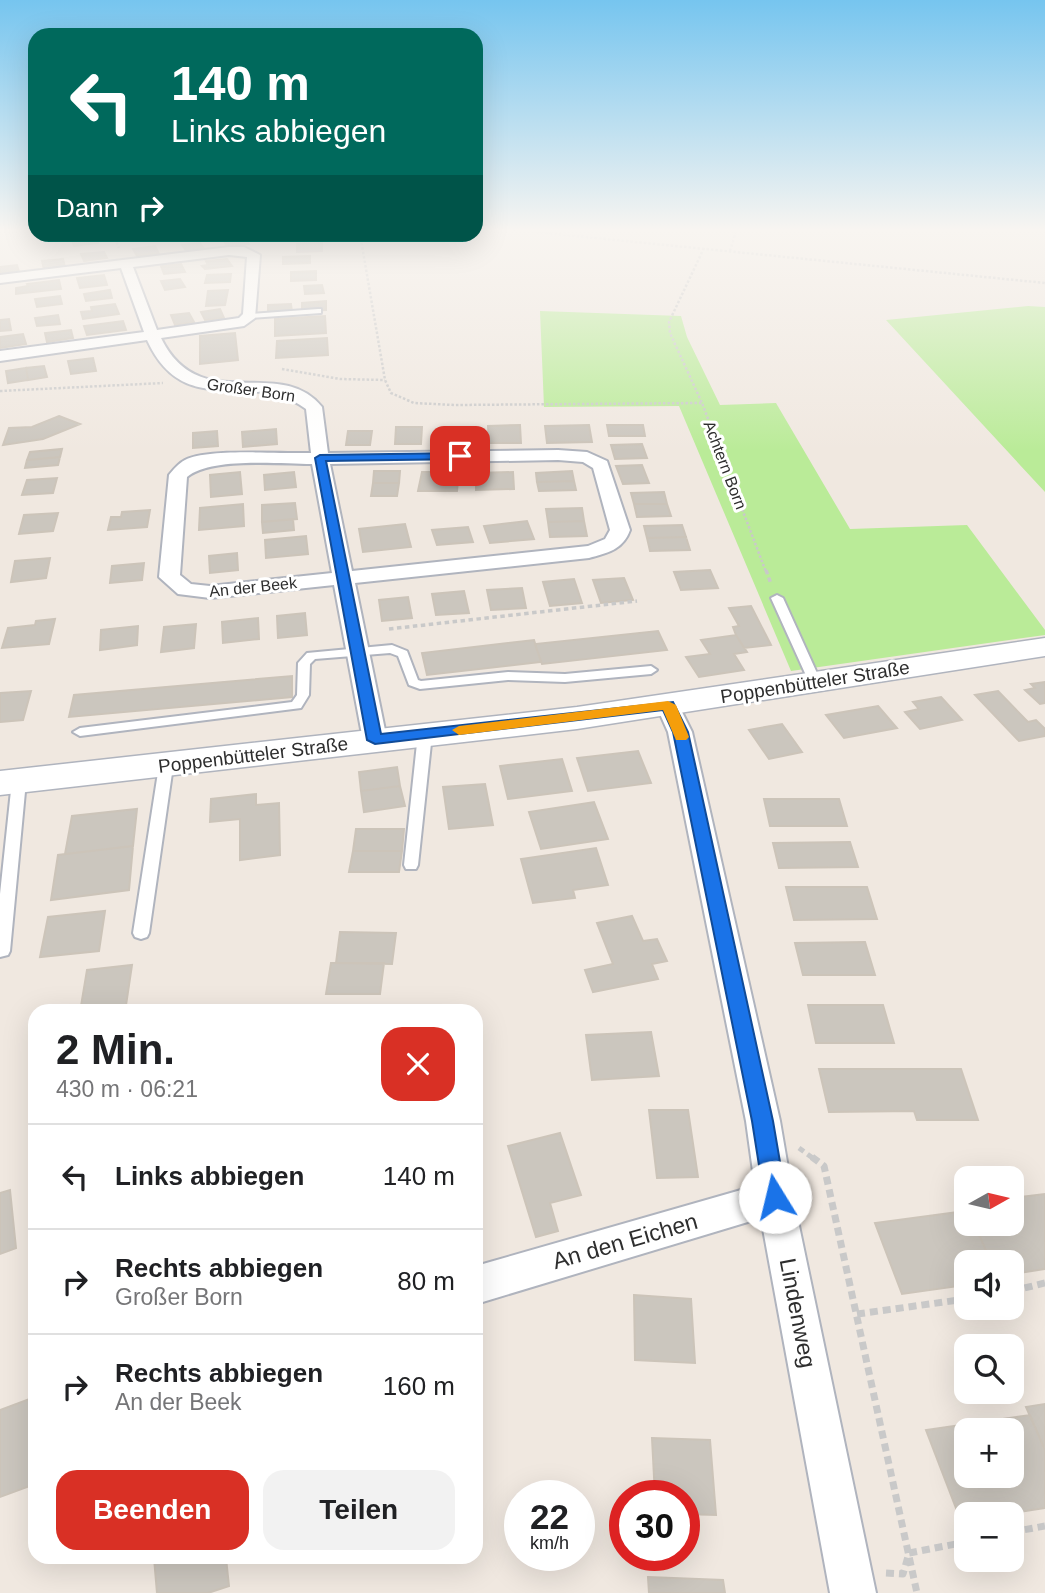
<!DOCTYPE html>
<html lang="de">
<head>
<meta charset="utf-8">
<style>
	:root { --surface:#fff; --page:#f2f2f2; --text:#202124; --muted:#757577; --line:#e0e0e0; --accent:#d93025 }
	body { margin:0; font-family:Helvetica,sans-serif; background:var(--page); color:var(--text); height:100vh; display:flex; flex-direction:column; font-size:26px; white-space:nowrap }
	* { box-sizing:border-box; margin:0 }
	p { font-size:23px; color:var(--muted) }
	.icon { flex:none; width:38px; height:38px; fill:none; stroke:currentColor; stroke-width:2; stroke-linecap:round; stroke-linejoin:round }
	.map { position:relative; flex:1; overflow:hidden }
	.sheet { position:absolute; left:28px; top:1004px; width:455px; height:560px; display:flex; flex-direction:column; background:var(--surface); border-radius:21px; box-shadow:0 7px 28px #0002 }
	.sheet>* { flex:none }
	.guide { position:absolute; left:28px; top:28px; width:455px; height:214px; border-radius:21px; box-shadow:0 7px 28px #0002; background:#00695c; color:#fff; overflow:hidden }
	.needle { width:46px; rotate:82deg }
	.tools { position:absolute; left:954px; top:1166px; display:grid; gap:14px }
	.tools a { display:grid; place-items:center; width:70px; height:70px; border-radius:14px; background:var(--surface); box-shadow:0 7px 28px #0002; font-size:35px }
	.speed { position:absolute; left:504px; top:1480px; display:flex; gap:14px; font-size:35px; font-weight:700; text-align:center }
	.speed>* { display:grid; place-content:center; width:91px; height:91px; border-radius:50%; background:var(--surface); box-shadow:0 7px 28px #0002; line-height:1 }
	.speed small { font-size:18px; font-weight:400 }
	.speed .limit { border:10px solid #d22; background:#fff; color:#111 }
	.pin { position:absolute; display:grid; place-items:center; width:60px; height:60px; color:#fff; margin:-30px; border-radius:14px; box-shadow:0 4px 10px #0006 }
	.me { position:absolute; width:77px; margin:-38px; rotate:351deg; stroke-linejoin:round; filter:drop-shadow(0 0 5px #0008) }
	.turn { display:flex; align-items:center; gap:24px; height:147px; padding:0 28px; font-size:32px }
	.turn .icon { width:91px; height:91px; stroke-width:2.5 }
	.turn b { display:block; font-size:49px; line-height:60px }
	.then { display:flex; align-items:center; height:66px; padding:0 28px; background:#0003; gap:14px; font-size:26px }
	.round { display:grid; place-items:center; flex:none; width:74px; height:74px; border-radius:21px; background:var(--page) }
	.overview { display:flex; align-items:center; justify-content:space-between; height:119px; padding:0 28px }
	h1 { font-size:42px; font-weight:700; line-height:52px }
	.primary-button { display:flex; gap:14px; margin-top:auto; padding:14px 28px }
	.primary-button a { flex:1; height:80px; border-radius:21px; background:var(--accent); color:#fff; font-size:28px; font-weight:700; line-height:80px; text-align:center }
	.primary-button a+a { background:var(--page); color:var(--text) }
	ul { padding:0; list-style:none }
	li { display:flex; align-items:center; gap:21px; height:105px; padding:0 28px; border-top:2px solid var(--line) }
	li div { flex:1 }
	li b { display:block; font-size:26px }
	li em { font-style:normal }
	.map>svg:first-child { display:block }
	.green { fill:#baeb98 }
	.building { fill:#cbc6be; stroke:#ccc4b9; stroke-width:2; fill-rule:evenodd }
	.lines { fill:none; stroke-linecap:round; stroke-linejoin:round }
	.service-casing { stroke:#b0b4be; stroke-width:4 }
	.minor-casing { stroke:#b0b4be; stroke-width:4 }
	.secondary-casing { stroke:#b0b4be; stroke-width:3 }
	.path-far3 { stroke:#c9c9c9; stroke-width:2.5; stroke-dasharray:2.5 2; stroke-linecap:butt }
	.path-far2 { stroke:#c9c9c9; stroke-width:3.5; stroke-dasharray:4.5 3.5; stroke-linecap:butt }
	.path-far1 { stroke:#c9c9c9; stroke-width:5; stroke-dasharray:6 4.5; stroke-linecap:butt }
	.path { stroke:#c9c9c9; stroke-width:7; stroke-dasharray:8 5; stroke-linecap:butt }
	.service { fill:#fff; fill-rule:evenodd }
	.minor { fill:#fff; fill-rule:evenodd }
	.secondary { fill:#fff; fill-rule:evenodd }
	.route { fill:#1a73e8; stroke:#114b97; stroke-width:2 }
	.slow { fill:#f59e0b }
	.labels { text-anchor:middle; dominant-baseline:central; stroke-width:6; stroke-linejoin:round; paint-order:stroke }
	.far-street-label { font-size:16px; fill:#2e2e2e; stroke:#fff }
	.street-label { font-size:19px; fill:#2e2e2e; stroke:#fff }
	.near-street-label { font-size:23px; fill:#2e2e2e; stroke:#fff }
</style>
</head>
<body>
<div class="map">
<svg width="1045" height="1593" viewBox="0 0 1045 1593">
	<rect width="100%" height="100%" fill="#f0e8e0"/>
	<path class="green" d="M1028,306L1045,307V492L886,320Z
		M540,311L681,316L687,337L720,405L776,403L850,529L967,525L1045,630V635L791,671L679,406L544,407Z"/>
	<path class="building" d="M94,235L98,243L74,246L71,238Z
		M245,238L249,244L228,247L223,240Z
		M200,243L205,250L187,252L182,245Z
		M322,243V251L297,252V244Z
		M155,246L159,254L137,256L133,249Z
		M104,252L107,258L84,261L81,254Z
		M310,256V263L283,264V257Z
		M63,259L65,267L44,270L42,261Z
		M227,259L232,266L205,269L202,266L208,265L206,261Z
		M181,264L185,272L164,274L161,266Z
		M17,265L19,272L0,274V267Z
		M316,271V280L291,281V272Z
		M231,274L230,282L205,283L207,275Z
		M104,275L107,285L80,288L77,278Z
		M180,279L185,287L165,290L161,281Z
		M59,280L61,289L16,294V288L28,286L27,284Z
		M322,285L324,293L305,294L304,286Z
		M110,290L112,298L86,301L84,294Z
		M228,290L225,305L206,306L208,291Z
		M60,296L62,304L37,307L35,299Z
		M326,301V310L302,311V303Z
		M115,304L119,314L83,319L81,312L92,311L91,307Z
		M291,304L292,312L268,313V305Z
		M220,309L224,318L205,320L201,312Z
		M189,313L194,322L175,325L171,315Z
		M58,315L60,324L37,326L35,318Z
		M325,316L326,333L275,336V319Z
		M9,319L11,330L0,331V320Z
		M123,321L126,330L87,335L84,326Z
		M71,330L73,338L47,342L45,333Z
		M235,333L238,360L200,364V336Z
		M23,334L26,344L0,348V337Z
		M327,338L328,355L276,358L277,341Z
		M93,358L96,371L71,374L68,361Z
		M44,366L47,377L28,380L26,368Z
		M26,368L28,380L8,383L6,371Z
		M59,416L80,424L43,439L3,445L9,428L32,427Z
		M520,425L521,443H489L488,426Z
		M589,425L592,442L547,443L545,426Z
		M607,425H643L645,436H609Z
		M396,427H422L421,444H395Z
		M276,429L277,444L243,447L242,432Z
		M217,431L218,446L193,448V433Z
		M348,431H372L370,445H346Z
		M474,433V443L440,444V434Z
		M642,444L647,458L615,459L611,445Z
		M62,449L60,457L27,460L30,452Z
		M60,457L58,465L25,468L27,460Z
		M642,465L649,483L623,484L616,466Z
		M374,471H400L399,483H373Z
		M572,471L574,481L537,482L536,473Z
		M240,472L242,494L211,497L210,475Z
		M294,472L296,487L265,490L264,475Z
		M422,472H459L457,491H418Z
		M513,472L514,489L476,490V473Z
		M57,478L53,493L22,495L27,480Z
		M574,481L576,490L539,491L537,482Z
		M373,483H399L397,496H371Z
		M664,492L667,504H634L631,493Z
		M295,503L297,519L262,522V505Z
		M243,504L244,526L199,530L200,508Z
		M634,504H667L671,516L637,517Z
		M582,508L584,521L548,522L546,509Z
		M150,510L147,527L108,530L111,517H121L122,512Z
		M58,513L53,531L19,534L24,515Z
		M293,519L294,530L263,533L262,522Z
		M527,521L534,539L490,543L484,526Z
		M584,521L587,536L550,537L548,522Z
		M405,524L411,547L363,552L359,529Z
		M682,525L686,537L647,538L644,526Z
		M468,527L473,542L437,545L432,530Z
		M306,536L308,554L266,558L265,540Z
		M686,537L690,550L650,551L647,538Z
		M237,553L238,570L210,573L209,556Z
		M50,558L46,578L11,582L15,561Z
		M144,563L142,580L110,583L112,566Z
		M710,570L718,588L681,590L674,572Z
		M624,578L633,600L601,603L593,580Z
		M574,579L582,603L550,606L543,582Z
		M522,588L526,608L491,610L487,590Z
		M464,591L469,613L436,615L432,594Z
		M408,597L412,618L382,621L379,600Z
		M751,606L771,645L744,648L736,635L733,627L739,626L729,608Z
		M305,613L307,635L278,638L277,616Z
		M258,618L259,639L223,643L222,622Z
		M55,619L49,644L2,648L8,628L35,625L36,621Z
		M196,624L194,648L161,652L164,627Z
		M138,626L137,645L100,650L101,630Z
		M658,631L667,650L542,664L535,644Z
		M736,635L747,652L734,654L744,670L699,677L686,657L710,654L701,640Z
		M534,640L541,662L427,675L422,653Z
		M292,676V697L69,717L74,695Z
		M1045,682V703L1040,704L1025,690L1035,688L1031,684Z
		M31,691L23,720L0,722V693Z
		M998,691L1028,722L1036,720L1045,729V736L1019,741L975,695Z
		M941,697L962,720L920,729L905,712L919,709L913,702Z
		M878,706L897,728L844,738L826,715Z
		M782,724L802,752L769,759L749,730Z
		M638,751L651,783L588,791L577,758Z
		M562,759L572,791L508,799L500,766Z
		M397,767L400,786L361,791L359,772Z
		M485,784L493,825L449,829L443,787Z
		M400,786L405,806L364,812L361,791Z
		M256,794V805L279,803L280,855L240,860V819L210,822L211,799Z
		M764,799H839L847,826H770Z
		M594,802L608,839L541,849L529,812Z
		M137,809L133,846L65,854L72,816Z
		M356,829H404L402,851H353Z
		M850,842L858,867L779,868L773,843Z
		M133,846L129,890L51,900L58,855Z
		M596,848L608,885L573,890L575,898L533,903L521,859Z
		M353,851H402L399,872H349Z
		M786,887H867L877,919L794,920Z
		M105,911L99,951L40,957L48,917Z
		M632,916L643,941L657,939L667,961L652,964L658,979L593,992L585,970L613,964L597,923Z
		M340,932L396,933L392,964L336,963Z
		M865,942L875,975H803L795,943Z
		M331,963H384L380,994H326Z
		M132,965L125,1012H80L87,970Z
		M808,1005H883L894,1043H816Z
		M651,1032L659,1076L592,1080L586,1035Z
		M819,1069H961L978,1120H917L914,1111L829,1112Z
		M649,1110H688L698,1177L657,1178Z
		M560,1133L581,1195L550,1203L558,1231L536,1237L508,1146Z
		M10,1190L16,1248L0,1254V1193Z
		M1045,1194V1269L1012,1274V1262H991L974,1223H1012V1198Z
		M966,1211V1223H974L991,1262H966V1285L902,1294L875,1223Z
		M634,1295L691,1299L695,1363L635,1360Z
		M35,1397V1484L0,1497V1410Z
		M1045,1404V1450L1026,1407Z
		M1030,1415L1045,1450V1508L1007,1514H966V1520L961,1521L926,1430ZM966,1430H1012V1475H966Z
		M652,1438L710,1440L716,1515L684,1514V1496H655Z
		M154,1558H226L229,1586L208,1593H157Z
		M648,1577L723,1580L725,1593H649Z"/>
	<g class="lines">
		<defs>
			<path id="service" d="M318,309H321V313L249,318L245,316L249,314Z
				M777,595L783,598L821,682L819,685H811L809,682L771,598Z
				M392,645L407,651L418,680L421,681L508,672L565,674L651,666L657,670L651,674L565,682L508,680L420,689L409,685L398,656L390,653L315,659L310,664L309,695L301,708L80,736L73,732L80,728L292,702L297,695L298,663L307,653Z
				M425,730L432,734L418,865L416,869H406L404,865L418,734Z
				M166,762L173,766L149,933L147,937L141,939L135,937L133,933L159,766Z
				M19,776L26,781L10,951L8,955L0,957V894L12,781Z"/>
			<path id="minor" d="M229,247H244L260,255L255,318L244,326L161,338C200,418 279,354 322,407L328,453L558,450L587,452L607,461L630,530C623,550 607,553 589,558L355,583L387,740L384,746L375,748L366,746L363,740L334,585L210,598L178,594L159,577L169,475C173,470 179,463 185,460C209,448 282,454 311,453L306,409C251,367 185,423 147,340L0,361V351L144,332L121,268L0,283V275ZM229,255L247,257L243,314L239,318L157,330L133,267ZM558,460L583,462L593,468L610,530L605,539L588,546L352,571L330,464ZM312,464L332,573L210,586L191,584L180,575L187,477C211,457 280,464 312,464Z
				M668,698L676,700L692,732L780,1121L793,1197L876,1593H830L761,1218L476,1304V1266L755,1186L746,1121L668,732L656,705L660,700Z"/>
			<path id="secondary" d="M1045,638V656L577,729L0,795V771L577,707Z"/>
		</defs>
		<use href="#service" class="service-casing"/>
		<use href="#minor" class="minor-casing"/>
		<use href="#secondary" class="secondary-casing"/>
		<path class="path-far3" d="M496,228L1045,283
			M113,234L119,248
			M360,234L385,380L391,393L414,403L454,405L702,403
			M704,248L669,322L670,333L702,403L766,572
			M730,251L737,228
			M282,369L340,379L385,380
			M0,391L163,383"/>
		<path class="path-far2" d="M766,570L771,584
			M389,629L637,601"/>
		<path class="path-far1" d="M799,1148L814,1159"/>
		<path class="path" d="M812,1157L824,1166L917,1593
			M1012,1291L1045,1283
			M857,1314L966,1299
			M1012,1532L1045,1526
			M886,1573L903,1574L909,1553L966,1542"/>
		<use href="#service" class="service"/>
		<use href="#minor" class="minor"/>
		<use href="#secondary" class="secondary"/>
	</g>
	<linearGradient id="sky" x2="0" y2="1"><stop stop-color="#76c5ef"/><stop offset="0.51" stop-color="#f8f5f1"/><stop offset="1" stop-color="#f8f5f1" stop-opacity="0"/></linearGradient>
	<rect width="1045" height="451" fill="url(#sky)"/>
	<path class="route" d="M460,453L465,456L464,459L326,461L381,734L673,702L688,732L773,1121L786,1197L782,1204L775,1207L767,1204L764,1197L752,1121L673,732L663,710L375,744L367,740L315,458L320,455Z"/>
	<path class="slow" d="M668,701L676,705L689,737L686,740H676L663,710L459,735L452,730L459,726Z"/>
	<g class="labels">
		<g class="far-street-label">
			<text transform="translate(251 390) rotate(8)">Großer Born</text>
			<text transform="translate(725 465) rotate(69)">Achtern Born</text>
			<text transform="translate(253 587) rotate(-6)">An der Beek</text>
		</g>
		<g class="street-label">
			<text transform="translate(815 682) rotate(-9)">Poppenbütteler Straße</text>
			<text transform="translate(253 755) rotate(-7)">Poppenbütteler Straße</text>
		</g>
		<g class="near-street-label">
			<text transform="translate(625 1241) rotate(-16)">An den Eichen</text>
			<text transform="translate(798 1313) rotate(79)">Lindenweg</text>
		</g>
	</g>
</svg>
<div class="tools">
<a><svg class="needle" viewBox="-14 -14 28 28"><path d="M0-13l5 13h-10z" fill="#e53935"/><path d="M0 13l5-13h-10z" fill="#757577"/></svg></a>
<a><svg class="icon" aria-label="sound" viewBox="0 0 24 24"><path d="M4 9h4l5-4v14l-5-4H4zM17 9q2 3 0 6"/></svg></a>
<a><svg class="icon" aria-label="search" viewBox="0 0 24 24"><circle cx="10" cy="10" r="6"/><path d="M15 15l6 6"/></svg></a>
<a>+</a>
<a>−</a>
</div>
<div class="speed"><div>22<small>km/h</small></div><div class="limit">30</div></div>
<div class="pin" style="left:460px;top:456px;background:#d93025"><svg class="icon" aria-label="arrive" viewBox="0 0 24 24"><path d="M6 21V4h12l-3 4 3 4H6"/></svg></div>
<svg class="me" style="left:775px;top:1197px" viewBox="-20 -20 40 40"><circle r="19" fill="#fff"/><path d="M0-13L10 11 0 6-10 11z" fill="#1a73e8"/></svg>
<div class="guide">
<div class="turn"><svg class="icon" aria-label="left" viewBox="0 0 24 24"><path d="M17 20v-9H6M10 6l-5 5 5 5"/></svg><div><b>140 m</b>Links abbiegen</div></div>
<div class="then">Dann<svg class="icon" aria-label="right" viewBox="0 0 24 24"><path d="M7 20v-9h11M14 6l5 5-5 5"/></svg></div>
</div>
<section class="sheet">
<div class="overview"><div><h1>2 Min.</h1><p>430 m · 06:21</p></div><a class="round" style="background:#d93025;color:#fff"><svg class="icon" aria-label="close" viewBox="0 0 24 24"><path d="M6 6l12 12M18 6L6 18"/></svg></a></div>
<ul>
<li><svg class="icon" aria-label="left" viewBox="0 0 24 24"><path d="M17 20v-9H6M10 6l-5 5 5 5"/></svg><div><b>Links abbiegen</b></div><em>140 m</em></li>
<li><svg class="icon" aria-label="right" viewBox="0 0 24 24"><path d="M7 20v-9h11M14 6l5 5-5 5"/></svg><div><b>Rechts abbiegen</b><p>Großer Born</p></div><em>80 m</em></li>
<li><svg class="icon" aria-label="right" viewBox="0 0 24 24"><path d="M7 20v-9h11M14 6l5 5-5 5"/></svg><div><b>Rechts abbiegen</b><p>An der Beek</p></div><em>160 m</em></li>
</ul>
<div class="primary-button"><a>Beenden</a><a>Teilen</a></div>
</section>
</div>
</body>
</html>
